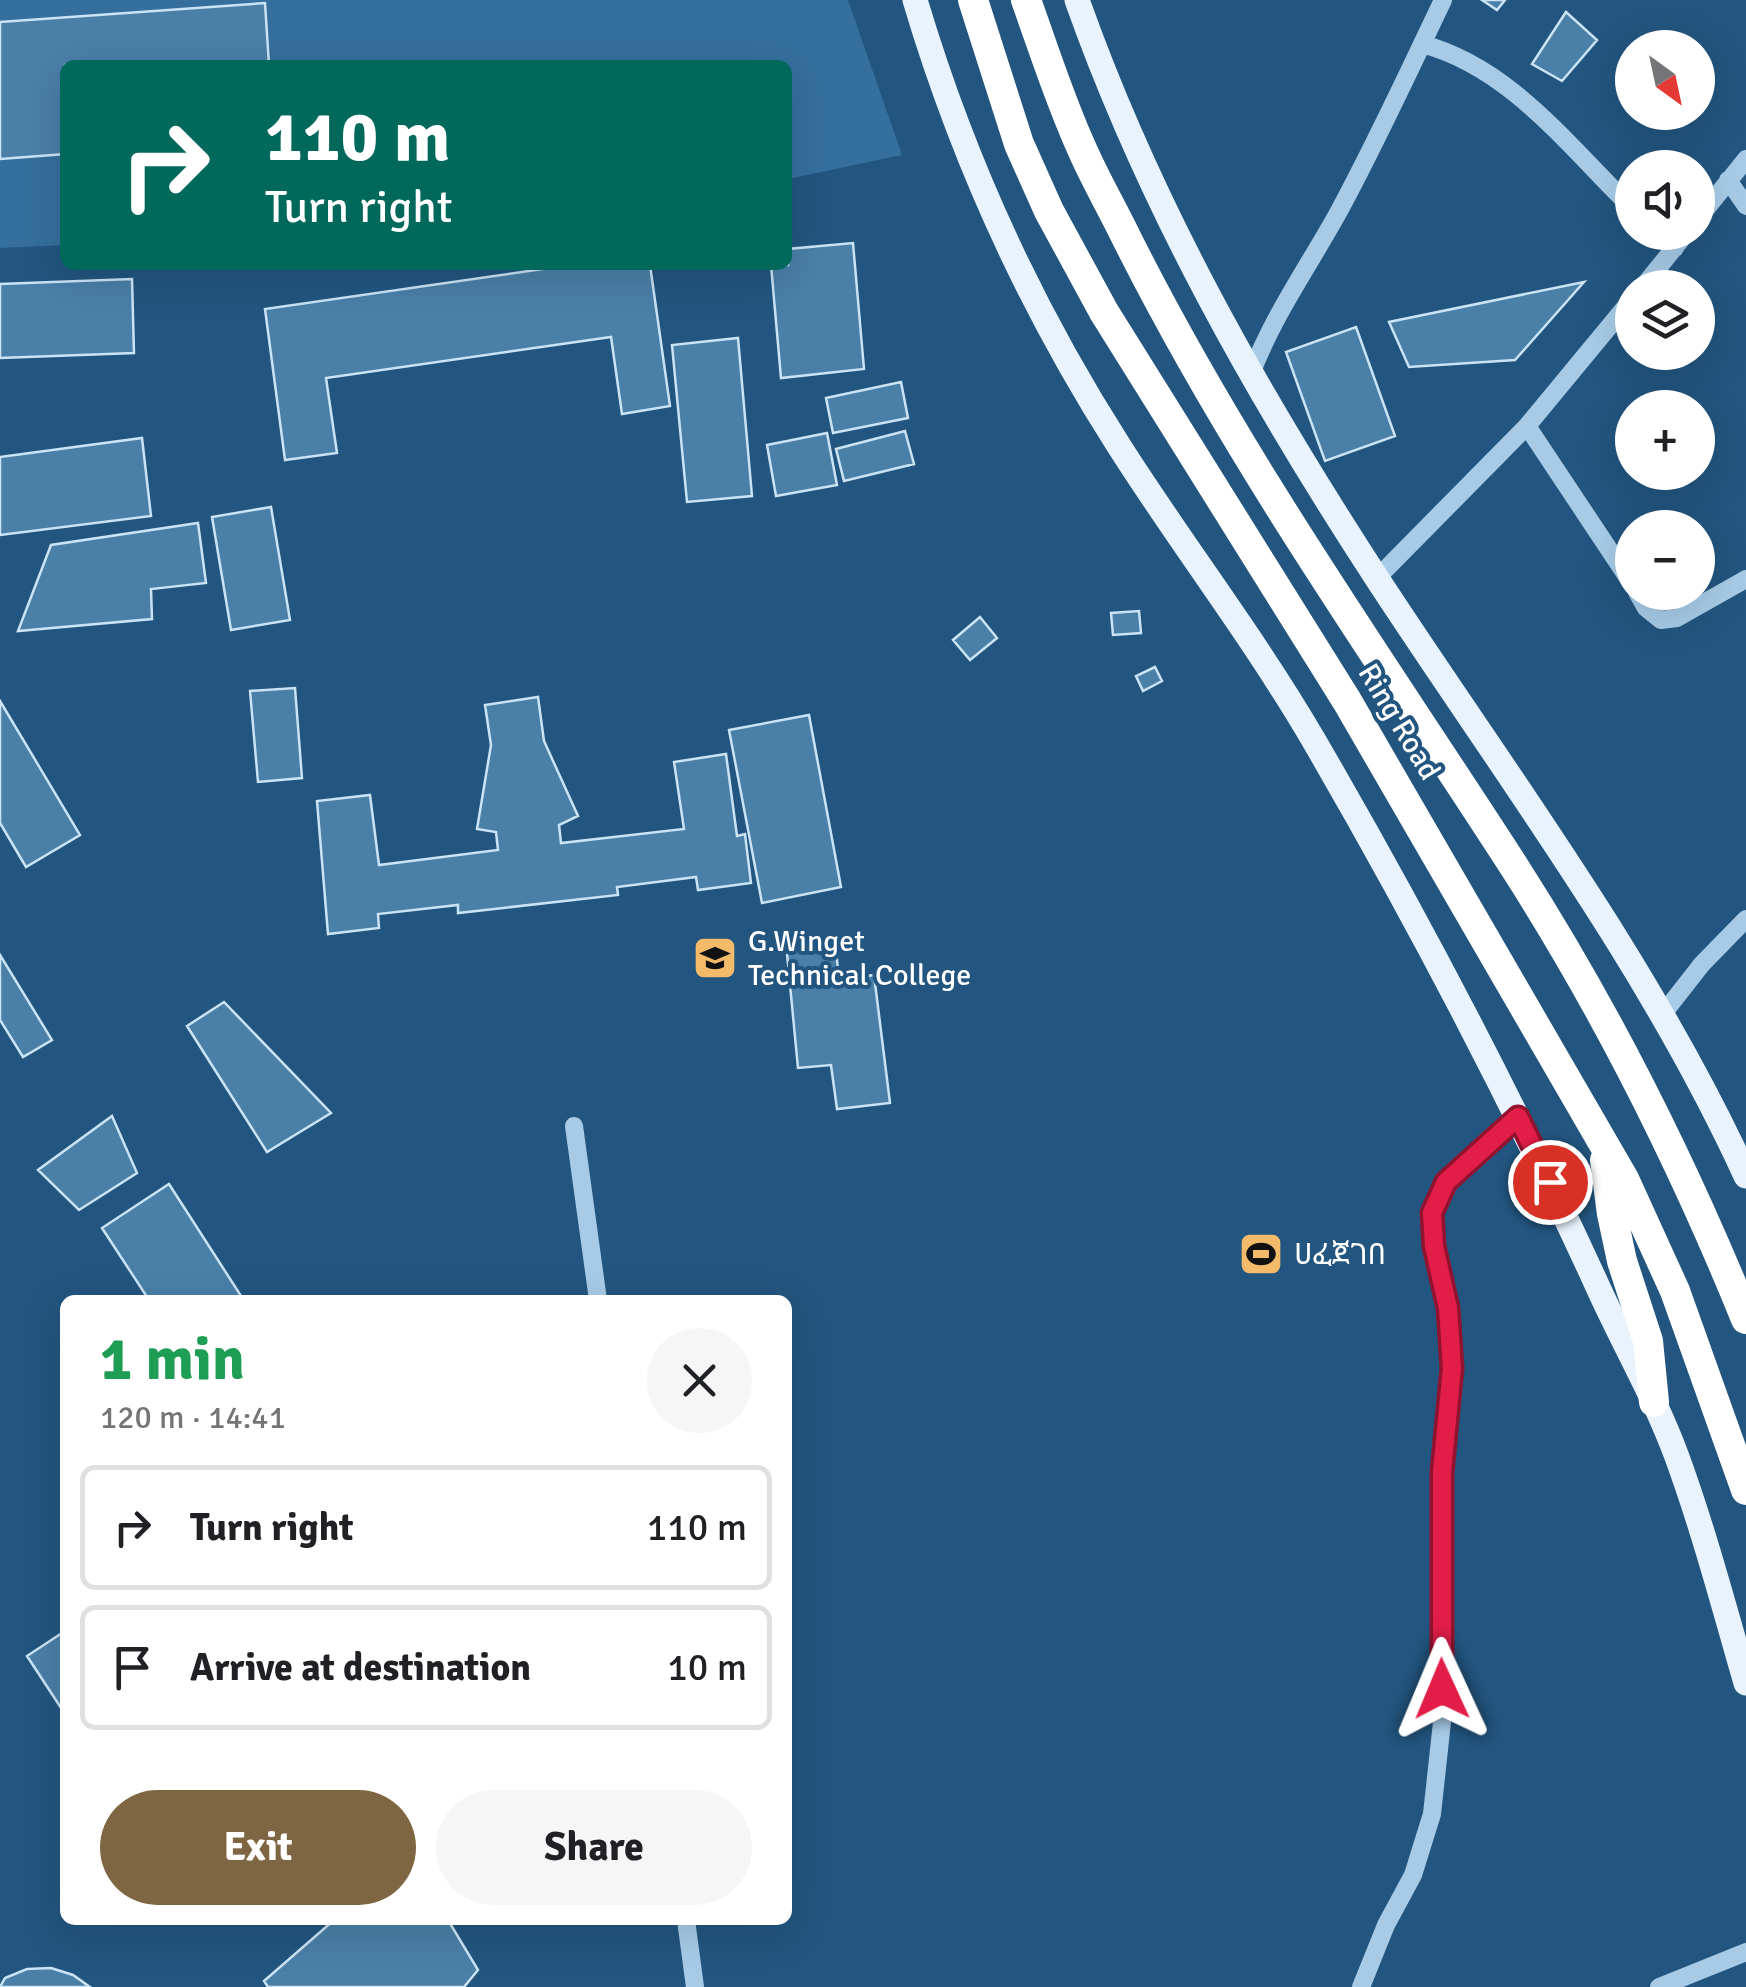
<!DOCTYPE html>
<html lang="en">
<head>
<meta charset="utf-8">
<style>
	:root { --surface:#fff; --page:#f6f6f6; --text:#202124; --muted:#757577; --line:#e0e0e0; --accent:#7f6643 }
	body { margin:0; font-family:Signika,"Noto Sans Ethiopic",sans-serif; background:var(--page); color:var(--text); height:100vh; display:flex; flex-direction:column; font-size:38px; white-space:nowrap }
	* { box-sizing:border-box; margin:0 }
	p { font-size:32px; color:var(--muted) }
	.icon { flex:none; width:55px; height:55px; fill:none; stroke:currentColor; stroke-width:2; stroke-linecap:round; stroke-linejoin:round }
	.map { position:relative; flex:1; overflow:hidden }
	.drawer { position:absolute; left:60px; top:1295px; width:732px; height:630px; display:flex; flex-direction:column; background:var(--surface); border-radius:15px; box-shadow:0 10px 40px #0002 }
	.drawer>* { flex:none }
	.banner { position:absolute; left:60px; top:60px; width:732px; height:210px; border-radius:15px; box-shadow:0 10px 40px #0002; background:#00695c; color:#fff; overflow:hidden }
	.needle { width:65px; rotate:147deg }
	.buttons { position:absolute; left:1615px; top:30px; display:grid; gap:20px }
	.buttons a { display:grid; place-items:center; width:100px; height:100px; border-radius:50%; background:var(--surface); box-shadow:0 10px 40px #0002; font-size:50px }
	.pin { position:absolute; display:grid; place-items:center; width:85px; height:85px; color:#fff; margin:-42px; border:5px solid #fff; border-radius:50%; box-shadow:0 2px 10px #0007 }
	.me { position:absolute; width:110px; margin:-55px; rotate:359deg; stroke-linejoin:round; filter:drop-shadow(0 0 8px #0008) }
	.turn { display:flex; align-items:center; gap:35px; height:210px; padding:0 40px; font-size:45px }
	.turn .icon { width:130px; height:130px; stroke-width:2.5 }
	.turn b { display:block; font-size:70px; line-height:85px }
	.round { display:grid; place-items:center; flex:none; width:105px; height:105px; border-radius:52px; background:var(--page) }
	.head { display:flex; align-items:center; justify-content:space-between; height:170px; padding:0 40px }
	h1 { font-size:60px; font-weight:700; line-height:75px; color:#1e9e55 }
	.button { display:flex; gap:20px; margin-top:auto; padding:20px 40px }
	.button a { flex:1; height:115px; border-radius:60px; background:var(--accent); color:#fff; font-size:40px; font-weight:700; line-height:115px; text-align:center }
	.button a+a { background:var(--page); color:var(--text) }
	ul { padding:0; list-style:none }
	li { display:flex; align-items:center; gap:30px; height:125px; margin:0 20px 15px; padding:0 20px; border:5px solid var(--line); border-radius:15px }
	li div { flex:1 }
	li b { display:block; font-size:38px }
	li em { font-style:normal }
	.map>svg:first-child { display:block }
	.green { fill:#356f9d }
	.building { fill:#4a7fa8; stroke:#cae3f5; stroke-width:2.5 }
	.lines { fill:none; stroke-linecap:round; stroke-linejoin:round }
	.minor { stroke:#a7cbe7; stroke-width:18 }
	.major { stroke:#e8f3fd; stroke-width:25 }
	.highway { stroke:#fff; stroke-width:30 }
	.route-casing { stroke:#92132f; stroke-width:25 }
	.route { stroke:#e11d48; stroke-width:18 }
	.labels { text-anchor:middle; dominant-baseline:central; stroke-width:8; stroke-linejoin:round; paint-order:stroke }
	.street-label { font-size:30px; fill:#fff; stroke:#22557f }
	.poi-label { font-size:30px; fill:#fff; stroke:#22557f; text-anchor:start }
</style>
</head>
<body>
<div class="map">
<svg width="1746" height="1987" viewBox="0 0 1746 1987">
	<rect width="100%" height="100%" fill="#22557f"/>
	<path class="green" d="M0,0H848L902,155L788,179V65H65V245L0,248Z"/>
	<path class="building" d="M1482,0H1505L1497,10Z
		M265,3L269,65H65V154L0,159V22Z
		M1566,12L1597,40L1562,81L1532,64Z
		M853,243L864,369L781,378L771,265H788V249Z
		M570,265H650L670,406L622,414L611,337L326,378L337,453L285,460L265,309Z
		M132,279L134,353L0,358V284Z
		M1584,282L1515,360L1409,367L1389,322Z
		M1356,327L1395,436L1325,461L1286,352Z
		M738,338L752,496L687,502L672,345Z
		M901,382L908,418L833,433L826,398Z
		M905,431L914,464L844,481L836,449Z
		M827,433L837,485L776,496L767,445Z
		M142,438L151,516L0,535V457Z
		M271,507L290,620L231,630L212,517Z
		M198,523L206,583L151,589L152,619L18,631L51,545Z
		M1139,611L1141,633L1113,635L1111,613Z
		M980,617L997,638L970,660L953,640Z
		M1155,667L1162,681L1143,691L1136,676Z
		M295,688L302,778L258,782L250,691Z
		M538,697L544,741L578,816L559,825L561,843L684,829L674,762L726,754L737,836L745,834L751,883L698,890L696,877L617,887L618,895L458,913V905L378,914L379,928L328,934L317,801L370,795L379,865L498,850L496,832L477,829L491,745L485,705Z
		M0,701L80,835L26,867L0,823Z
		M809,715L841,887L762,903L729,730Z
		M835,938L839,980L874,975L890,1103L837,1109L831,1065L798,1068L786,943Z
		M0,955L52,1040L23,1057L0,1020Z
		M224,1002L331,1113L267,1152L187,1026Z
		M112,1116L137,1173L79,1210L38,1170Z
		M169,1184L243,1299L241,1300H149L102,1228Z
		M65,1631V1714L27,1656Z
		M334,1920H448L478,1970L464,1987H268L264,1981Z
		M51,1968L73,1975L90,1987H0L5,1978L27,1969Z"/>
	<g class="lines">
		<path class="minor" d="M1422,44C1510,67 1569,147 1632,208
			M1728,180L1746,206
			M1698,219L1746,159
			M1658,232L1675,248
			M1642,288L1687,232
			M1251,374C1273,316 1308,267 1338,213C1376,143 1409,71 1443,0
			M1527,426L1632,584
			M1377,578L1527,426L1632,299
			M1637,592L1646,608L1661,620L1677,618L1746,579
			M1662,1015L1702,964L1746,919
			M574,1126L598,1300
			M686,1920L695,1987
			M1361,1987L1386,1925L1413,1875L1432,1814L1442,1722V1472L1452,1368L1448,1307L1433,1245L1432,1213L1445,1182L1518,1117
			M1659,1987L1746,1952"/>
		<path class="major" d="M915,0C962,158 1030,307 1119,446C1182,545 1254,638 1313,739C1416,916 1512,1099 1597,1285C1623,1343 1655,1397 1677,1457C1704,1531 1724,1607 1746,1683
			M1077,0C1150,206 1257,394 1376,577C1504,773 1648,962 1746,1176"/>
		<path class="highway" d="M973,0L1019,144L1049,211L1104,312L1347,701L1624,1179L1675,1291L1746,1490
			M1026,0C1044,50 1060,101 1082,149C1095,179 1112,208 1126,237C1237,459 1381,660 1515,868C1606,1010 1683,1164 1746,1319
			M1605,1160L1612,1214L1622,1261L1648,1341L1654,1402"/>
	</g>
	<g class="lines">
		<defs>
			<path id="route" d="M1442,1689V1472L1452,1368L1448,1308L1434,1246L1432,1213L1446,1182L1518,1117L1550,1182"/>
		</defs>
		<use href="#route" class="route-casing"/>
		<use href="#route" class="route"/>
	</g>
	<defs>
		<symbol id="university-square" viewBox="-11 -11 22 22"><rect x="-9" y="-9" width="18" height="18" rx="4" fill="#f3bb69" stroke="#22557f"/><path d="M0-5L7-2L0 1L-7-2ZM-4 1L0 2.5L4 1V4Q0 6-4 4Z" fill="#111"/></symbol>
		<symbol id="stadium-square" viewBox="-11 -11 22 22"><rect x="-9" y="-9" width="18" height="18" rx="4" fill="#f3bb69" stroke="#22557f"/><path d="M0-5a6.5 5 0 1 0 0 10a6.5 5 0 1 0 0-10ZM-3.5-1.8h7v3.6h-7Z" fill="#111"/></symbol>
	</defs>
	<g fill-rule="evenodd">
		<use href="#university-square" x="690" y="933" width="50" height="50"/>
		<use href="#stadium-square" x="1236" y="1229" width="50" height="50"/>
	</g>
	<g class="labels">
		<g class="street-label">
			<text transform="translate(1399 722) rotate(59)">Ring Road</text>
		</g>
		<g class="poi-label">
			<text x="748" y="941">G.Winget<tspan x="748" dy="34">Technical College</tspan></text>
			<text x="1294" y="1254">ሀፈጀገበ</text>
		</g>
	</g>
</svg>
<div class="buttons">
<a><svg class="needle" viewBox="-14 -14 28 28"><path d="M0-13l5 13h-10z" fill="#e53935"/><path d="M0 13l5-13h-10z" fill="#757577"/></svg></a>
<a><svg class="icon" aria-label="sound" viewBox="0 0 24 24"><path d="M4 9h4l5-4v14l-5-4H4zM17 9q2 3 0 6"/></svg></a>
<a><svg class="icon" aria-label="layers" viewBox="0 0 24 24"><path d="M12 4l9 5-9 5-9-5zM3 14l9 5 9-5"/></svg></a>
<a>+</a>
<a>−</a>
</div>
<div class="pin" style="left:1550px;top:1182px;background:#d93025"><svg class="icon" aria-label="arrive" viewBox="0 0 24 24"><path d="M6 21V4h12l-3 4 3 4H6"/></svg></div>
<svg class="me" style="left:1442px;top:1689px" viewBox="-20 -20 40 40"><path d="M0-17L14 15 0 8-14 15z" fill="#e11d48" stroke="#fff" stroke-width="4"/></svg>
<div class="banner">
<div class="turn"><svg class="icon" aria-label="right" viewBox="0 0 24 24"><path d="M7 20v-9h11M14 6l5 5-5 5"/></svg><div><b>110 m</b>Turn right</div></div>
</div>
<section class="drawer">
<div class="head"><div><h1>1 min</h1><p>120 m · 14:41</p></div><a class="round"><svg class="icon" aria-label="close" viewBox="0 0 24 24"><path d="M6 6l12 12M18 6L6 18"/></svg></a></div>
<ul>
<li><svg class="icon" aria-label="right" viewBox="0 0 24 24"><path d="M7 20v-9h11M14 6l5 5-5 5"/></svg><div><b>Turn right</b></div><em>110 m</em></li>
<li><svg class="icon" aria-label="arrive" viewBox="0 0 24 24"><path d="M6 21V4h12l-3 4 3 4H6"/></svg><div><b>Arrive at destination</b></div><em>10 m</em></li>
</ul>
<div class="button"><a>Exit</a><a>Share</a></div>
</section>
</div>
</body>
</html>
